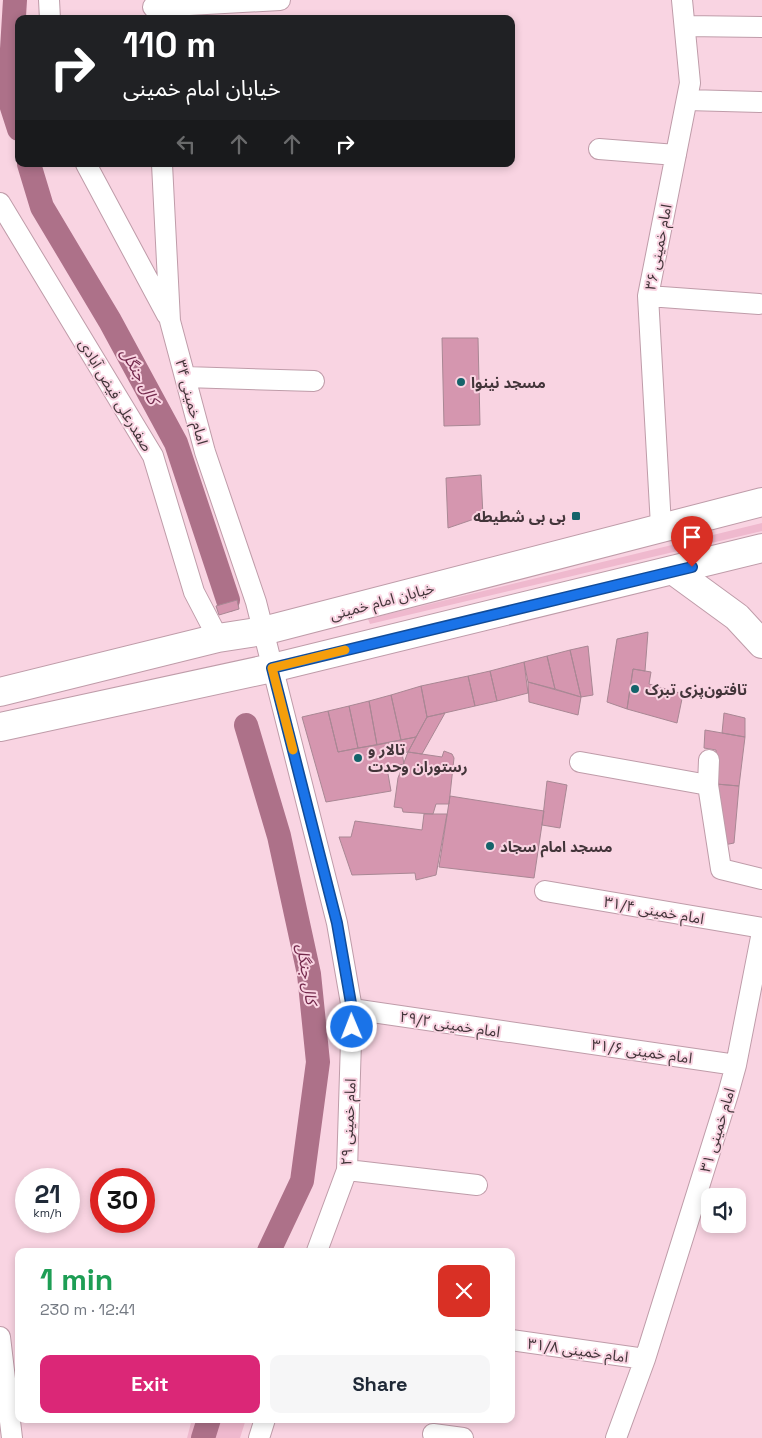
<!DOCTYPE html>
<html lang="en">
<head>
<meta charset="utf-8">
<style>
	:root { --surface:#fff; --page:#f6f6f7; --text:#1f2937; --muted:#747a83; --accent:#db2777 }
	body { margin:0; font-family:"Space Grotesk","Noto Sans Arabic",sans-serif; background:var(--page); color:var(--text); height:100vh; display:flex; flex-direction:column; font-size:19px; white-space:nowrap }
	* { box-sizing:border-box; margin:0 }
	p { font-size:16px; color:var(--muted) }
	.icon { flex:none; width:28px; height:28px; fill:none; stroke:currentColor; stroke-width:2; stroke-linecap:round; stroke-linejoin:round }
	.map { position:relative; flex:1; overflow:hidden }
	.drawer { position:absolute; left:15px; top:1248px; width:500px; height:175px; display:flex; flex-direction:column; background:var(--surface); border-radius:10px; box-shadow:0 2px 8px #0003 }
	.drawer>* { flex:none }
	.hud { position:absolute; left:15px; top:15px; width:500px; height:152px; border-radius:10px; box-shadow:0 2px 8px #0003; background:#202124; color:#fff; overflow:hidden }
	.fabs { position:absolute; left:701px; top:1188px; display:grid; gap:10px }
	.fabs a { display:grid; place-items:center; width:45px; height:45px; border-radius:10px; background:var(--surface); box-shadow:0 2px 8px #0003; font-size:25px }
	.speed { position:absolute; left:15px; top:1168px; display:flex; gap:10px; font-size:25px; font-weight:700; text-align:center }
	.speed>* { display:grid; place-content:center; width:65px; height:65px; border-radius:50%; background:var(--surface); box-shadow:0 2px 8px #0003; line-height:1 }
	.speed small { font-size:12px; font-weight:400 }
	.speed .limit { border:8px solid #d22; background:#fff; color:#111 }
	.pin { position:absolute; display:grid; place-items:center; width:42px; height:42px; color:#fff; margin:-51px -21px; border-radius:50% 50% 50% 0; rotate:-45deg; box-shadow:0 0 5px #0007 }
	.pin .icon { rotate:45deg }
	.me { position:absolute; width:55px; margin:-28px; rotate:359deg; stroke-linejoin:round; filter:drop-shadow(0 0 4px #0008) }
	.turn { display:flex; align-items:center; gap:18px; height:105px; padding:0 25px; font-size:22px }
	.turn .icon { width:65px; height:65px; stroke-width:2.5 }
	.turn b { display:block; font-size:35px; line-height:42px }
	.lanes { display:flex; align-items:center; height:48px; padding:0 25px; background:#0003; justify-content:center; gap:25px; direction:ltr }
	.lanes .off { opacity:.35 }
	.round { display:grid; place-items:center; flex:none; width:52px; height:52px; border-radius:10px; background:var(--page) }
	.head { display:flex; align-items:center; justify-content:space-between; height:85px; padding:0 25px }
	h1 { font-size:30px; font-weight:700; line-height:38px; color:#1e9e55 }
	.primary-button { display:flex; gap:10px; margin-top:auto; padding:10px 25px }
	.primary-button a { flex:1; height:58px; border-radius:10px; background:var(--accent); color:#fff; font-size:20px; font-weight:700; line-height:58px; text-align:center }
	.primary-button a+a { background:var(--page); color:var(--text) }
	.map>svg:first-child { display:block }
	.green { fill:#efb9ce }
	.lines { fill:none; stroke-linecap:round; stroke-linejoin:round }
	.canal { stroke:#ad7189; stroke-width:24 }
	.building { fill:#d596af; stroke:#a98794 }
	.street-casing { stroke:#bf9ca9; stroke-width:22 }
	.secondary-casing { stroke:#bf9ca9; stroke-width:30 }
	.primary-casing { stroke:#bf9ca9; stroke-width:30 }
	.street { stroke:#fff; stroke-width:20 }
	.secondary { stroke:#fff; stroke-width:28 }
	.primary { stroke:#fff; stroke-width:28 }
	.route-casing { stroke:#114b97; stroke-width:12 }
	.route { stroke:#1a73e8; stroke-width:9 }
	.slow { stroke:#f59e0b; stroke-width:9 }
	.poi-dot { fill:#14636a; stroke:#f9d4e2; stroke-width:2 }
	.labels { text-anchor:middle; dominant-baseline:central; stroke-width:4; stroke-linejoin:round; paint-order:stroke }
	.street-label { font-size:15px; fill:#43353a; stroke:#f9d4e2 }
	.poi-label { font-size:15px; font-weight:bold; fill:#43353a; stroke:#f9d4e2; text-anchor:start }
	.water-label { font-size:16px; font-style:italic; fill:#73294c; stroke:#f9d4e2 }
</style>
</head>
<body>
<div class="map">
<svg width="762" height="1438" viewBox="0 0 762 1438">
	<rect width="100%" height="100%" fill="#f9d4e2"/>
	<path class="green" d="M762,523V531L370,624L368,619Z
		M192,1419H246L240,1438H187Z"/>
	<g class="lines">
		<path class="canal" d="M15,0L9,98L19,129
			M29,164L42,207L110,321L176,443L228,600
			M246,725L279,836L309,974L318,1062L302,1181L269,1251
			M203,1438L209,1419"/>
	</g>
	<path class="building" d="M442,338H478L480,425L444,426Z
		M481,475L483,516L448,528L446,478Z
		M237,600L239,609L219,615L216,606Z
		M648,632L645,671L633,669L627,709L607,702L617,639Z
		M588,646L593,695L581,697L570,650Z
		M570,650L581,697L555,689L547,656Z
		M547,656L555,689L528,682L524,662Z
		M524,662L528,693L497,701L490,671Z
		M633,669L651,672L649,684L683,694L677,723L627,709Z
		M490,671L497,701L475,706L468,676Z
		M468,676L475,706L427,717L421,686Z
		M528,682L581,697L578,715L529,702Z
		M421,686L427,717L416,737L401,740L391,695Z
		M391,695L401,740L377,745L369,701Z
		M369,701L377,745L358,748L349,706Z
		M349,706L358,748L338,752L328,711Z
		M328,711L338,752L416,737L408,752L402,753L404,764L387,768L391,791L326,802L302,717Z
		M445,713L422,754L408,752L427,717Z
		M724,713L745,718V737L722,733Z
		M705,730L745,737L739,786L716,784V750L704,748Z
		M444,751L452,754L454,758L449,804H436L433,814L403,812L402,808L394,807L398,778L408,752L442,757Z
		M547,781L567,785L560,828L542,825Z
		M716,784L739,786L734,843L724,845Z
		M450,796L544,811L534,878L439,867Z
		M424,814H447L436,875L416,880L415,873L352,875L339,837H351L355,821L422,830Z"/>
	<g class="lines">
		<defs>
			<path id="street" d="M49,0L50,19
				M153,7L280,0
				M685,26L762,27
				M687,100L760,102
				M599,149L676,155
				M86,164L167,315
				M162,164L170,321L205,452L256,602L337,923L352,1009L347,1170L317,1251
				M0,203L153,456L194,592L218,638
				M648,296L759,304
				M185,377L314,381
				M661,526L648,296L690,83L682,0
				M709,760L708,785L721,869L762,879
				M580,762L708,785
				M545,891L762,928
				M352,1009L736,1065
				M347,1170L477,1185
				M0,1337L12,1438
				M511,1340L645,1359
				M433,1434L463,1438
				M259,1438L265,1419
				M616,1438L645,1359L728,1094L736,1065L762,932"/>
			<path id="secondary" d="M674,571L737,617L762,644"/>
			<path id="primary" d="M0,692L218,638L263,631L762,502
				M0,727L272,668L762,548"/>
		</defs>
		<use href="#street" class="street-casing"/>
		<use href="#secondary" class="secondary-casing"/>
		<use href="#primary" class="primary-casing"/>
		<use href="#street" class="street"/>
		<use href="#secondary" class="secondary"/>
		<use href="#primary" class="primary"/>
	</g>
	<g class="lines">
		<defs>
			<path id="route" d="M352,1027V1009L337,923L272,668L692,567"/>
		</defs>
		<use href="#route" class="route-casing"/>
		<use href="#route" class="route"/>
		<path class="slow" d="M293,750L272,668L345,650"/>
	</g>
	<g class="poi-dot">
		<circle cx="461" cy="382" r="5"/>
		<rect x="571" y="511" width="10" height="10" rx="2.5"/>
		<circle cx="635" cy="689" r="5"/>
		<circle cx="358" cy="758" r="5"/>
		<circle cx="490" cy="846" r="5"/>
	</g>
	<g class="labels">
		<g class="street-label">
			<text transform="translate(658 247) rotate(-79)">امام خمینی ۳۶</text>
			<text transform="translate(116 395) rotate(59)">صفدرعلی فیض آبادی</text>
			<text transform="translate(192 402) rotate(75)">امام خمینی ۳۴</text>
			<text transform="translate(382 601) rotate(-15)">خیابان امام خمینی</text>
			<text transform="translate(654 910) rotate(10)">امام خمینی ۳۱/۴</text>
			<text transform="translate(450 1024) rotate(9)">امام خمینی ۲۹/۲</text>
			<text transform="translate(642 1051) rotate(8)">امام خمینی ۳۱/۶</text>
			<text transform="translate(348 1122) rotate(-87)">امام خمینی ۲۹</text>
			<text transform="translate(717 1130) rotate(-73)">امام خمینی ۳۱</text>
			<text transform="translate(578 1350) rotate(8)">امام خمینی ۳۱/۸</text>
		</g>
		<g class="poi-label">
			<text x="471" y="382">مسجد نینوا</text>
			<text x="566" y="516" text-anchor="end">بی بی شطیطه</text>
			<text x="645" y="689">تافتون‌پزی تبرک</text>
			<text x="368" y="749">تالار و<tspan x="368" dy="17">رستوران وحدت</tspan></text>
			<text x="500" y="846">مسجد امام سجاد</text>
		</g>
		<g class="water-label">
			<text transform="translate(140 376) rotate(61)">کال جنگل</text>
			<text transform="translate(307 974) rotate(81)">کال جنگل</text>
		</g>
	</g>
</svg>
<div class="fabs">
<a><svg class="icon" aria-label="sound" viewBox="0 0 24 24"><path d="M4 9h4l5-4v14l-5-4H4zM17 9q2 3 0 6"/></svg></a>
</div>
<div class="speed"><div>21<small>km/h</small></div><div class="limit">30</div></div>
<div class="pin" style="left:692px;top:567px;background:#d93025"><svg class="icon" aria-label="arrive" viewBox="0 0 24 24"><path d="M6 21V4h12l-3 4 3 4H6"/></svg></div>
<svg class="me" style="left:352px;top:1027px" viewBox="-20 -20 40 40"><circle r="17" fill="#1a73e8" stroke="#fff" stroke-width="3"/><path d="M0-11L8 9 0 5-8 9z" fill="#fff"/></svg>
<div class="hud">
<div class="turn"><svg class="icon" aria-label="right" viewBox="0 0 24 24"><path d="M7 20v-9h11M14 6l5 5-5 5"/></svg><div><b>110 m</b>خیابان امام خمینی</div></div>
<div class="lanes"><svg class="icon off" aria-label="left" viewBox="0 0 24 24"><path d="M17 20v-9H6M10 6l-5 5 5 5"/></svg><svg class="icon off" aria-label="ahead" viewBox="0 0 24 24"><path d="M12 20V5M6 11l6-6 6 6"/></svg><svg class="icon off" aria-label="ahead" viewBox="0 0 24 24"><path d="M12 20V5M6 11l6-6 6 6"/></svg><svg class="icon" aria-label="right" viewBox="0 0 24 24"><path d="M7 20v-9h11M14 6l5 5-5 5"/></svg></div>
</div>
<section class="drawer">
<div class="head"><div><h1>1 min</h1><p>230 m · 12:41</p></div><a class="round" style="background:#d93025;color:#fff"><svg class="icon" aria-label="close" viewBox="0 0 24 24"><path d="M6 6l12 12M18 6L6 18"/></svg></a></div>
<div class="primary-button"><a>Exit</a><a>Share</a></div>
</section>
</div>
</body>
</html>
